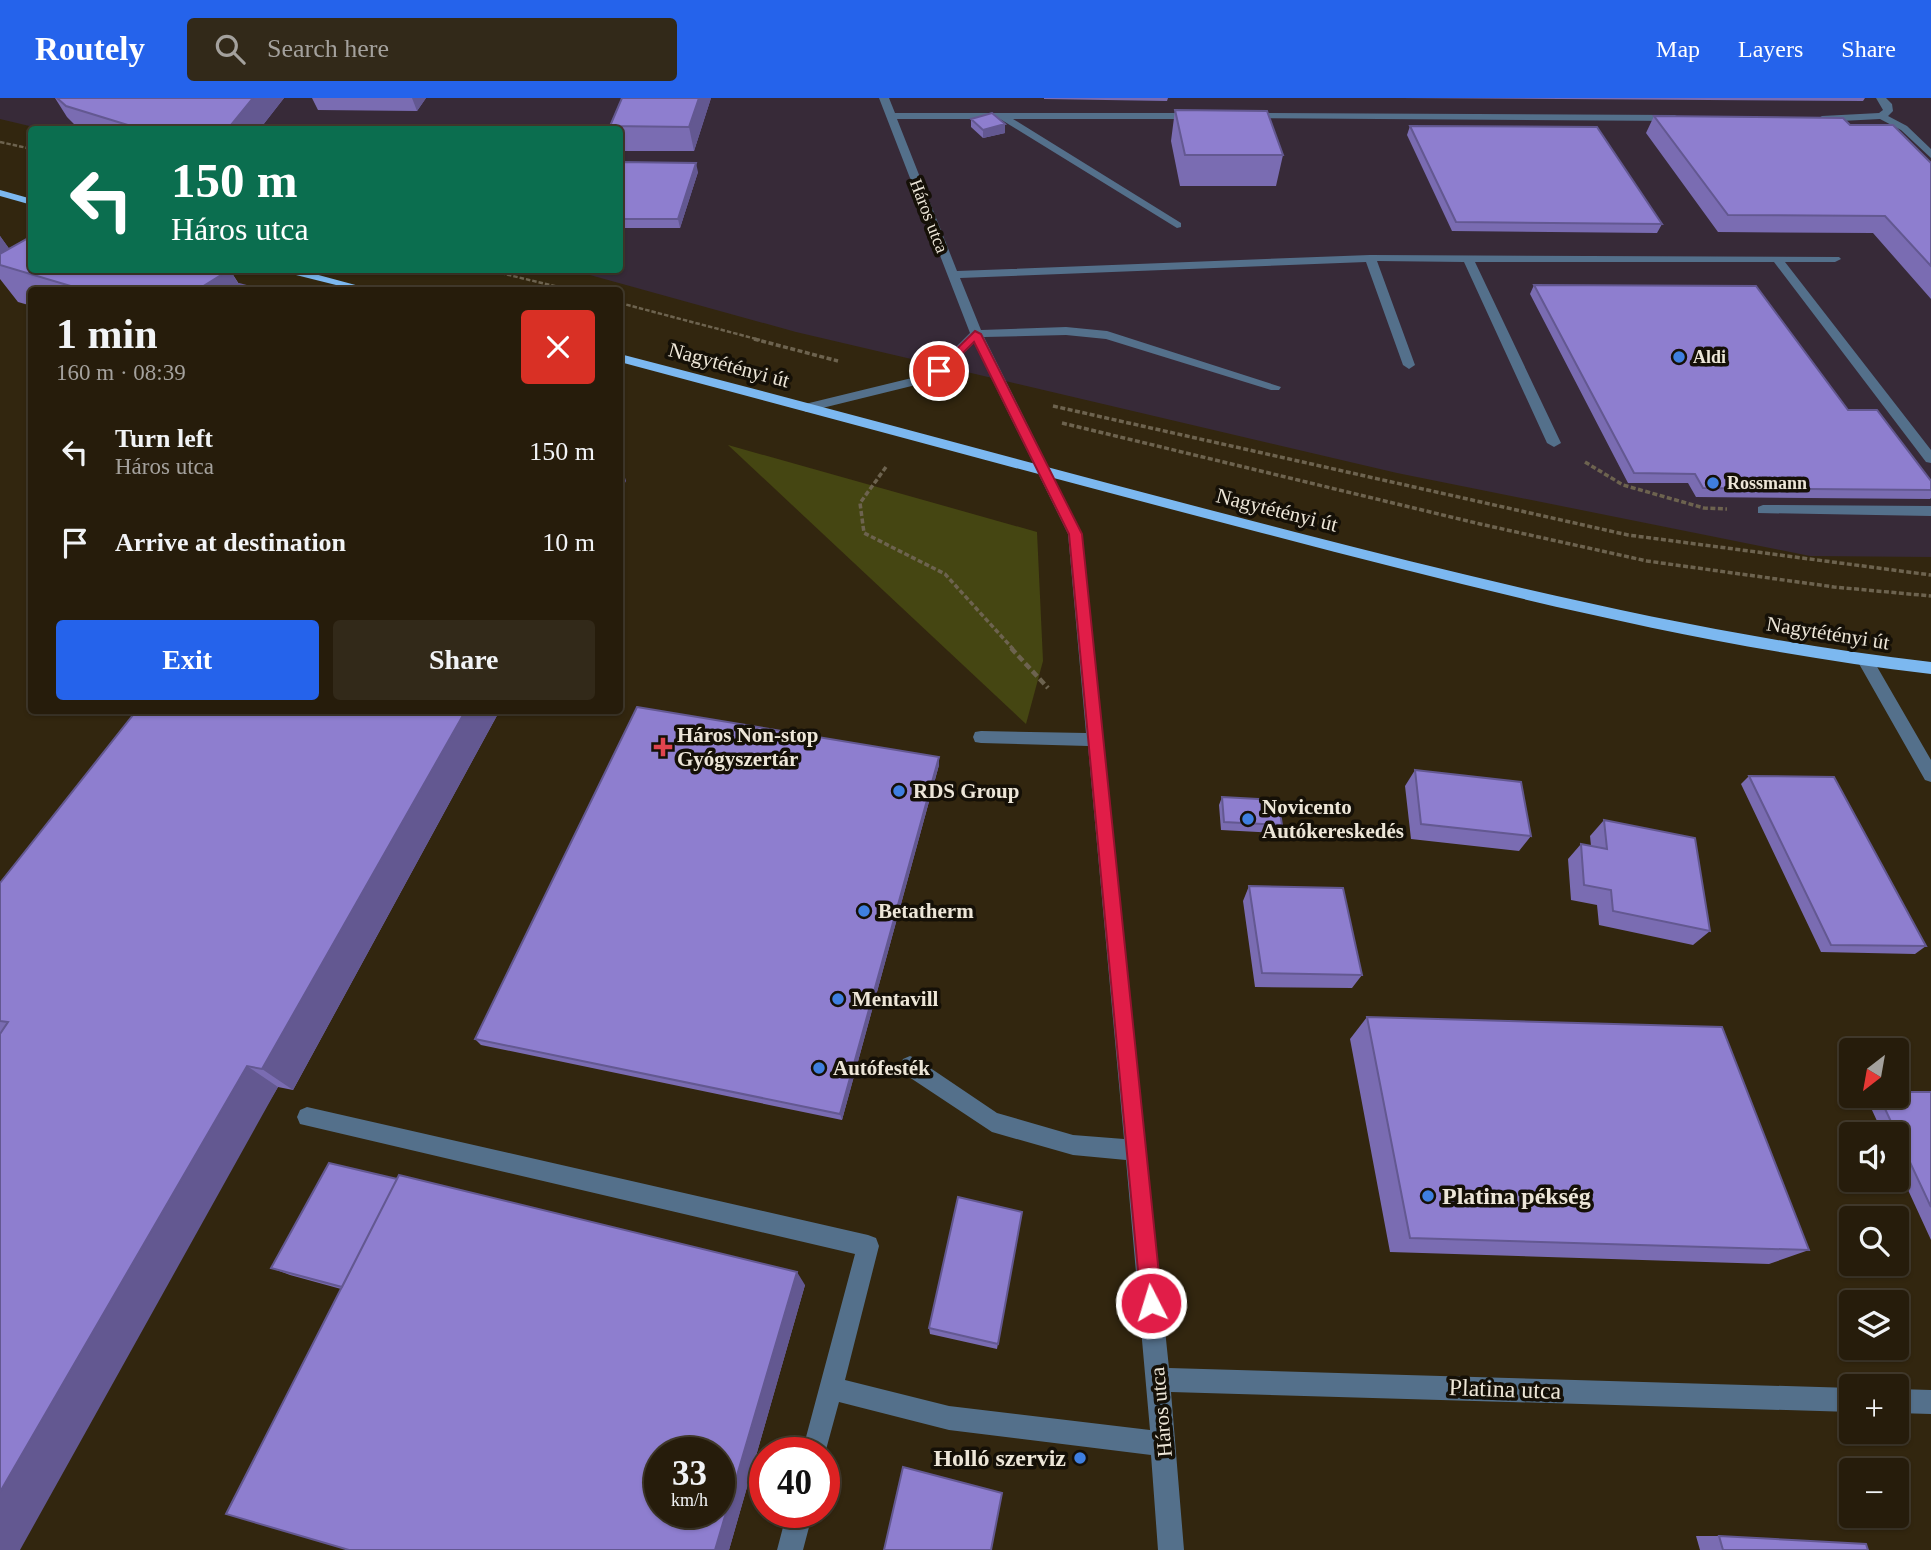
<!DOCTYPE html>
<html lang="en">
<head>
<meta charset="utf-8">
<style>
	:root { --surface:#261c0b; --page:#322919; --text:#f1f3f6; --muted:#a4a19d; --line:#423a2c; --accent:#2563eb }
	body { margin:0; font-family:"Times New Roman",serif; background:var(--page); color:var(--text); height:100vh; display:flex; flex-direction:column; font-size:26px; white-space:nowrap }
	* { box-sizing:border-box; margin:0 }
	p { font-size:23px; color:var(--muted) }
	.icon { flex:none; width:38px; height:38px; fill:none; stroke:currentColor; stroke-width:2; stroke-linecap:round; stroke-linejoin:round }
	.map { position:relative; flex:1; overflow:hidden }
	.drawer { position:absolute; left:28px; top:189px; width:595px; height:427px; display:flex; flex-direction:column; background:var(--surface); border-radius:7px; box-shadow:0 2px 5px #0004,0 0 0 2px var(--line) }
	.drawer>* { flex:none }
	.banner { position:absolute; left:28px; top:28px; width:595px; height:147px; border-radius:7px; box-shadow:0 2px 5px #0004,0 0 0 2px var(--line); background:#0b6e4f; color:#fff; overflow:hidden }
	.needle { width:46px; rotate:211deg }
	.buttons { position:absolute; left:1839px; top:940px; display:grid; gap:14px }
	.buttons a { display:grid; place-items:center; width:70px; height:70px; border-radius:7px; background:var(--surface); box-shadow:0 2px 5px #0004,0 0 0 2px var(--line); font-size:35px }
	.speed { position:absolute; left:644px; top:1339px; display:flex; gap:14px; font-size:35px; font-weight:700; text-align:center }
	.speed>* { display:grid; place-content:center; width:91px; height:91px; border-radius:50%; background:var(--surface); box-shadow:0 2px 5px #0004,0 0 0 2px var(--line); line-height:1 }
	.speed small { font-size:18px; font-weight:400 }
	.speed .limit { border:10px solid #d22; background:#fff; color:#111 }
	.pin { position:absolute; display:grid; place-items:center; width:60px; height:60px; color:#fff; margin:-30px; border:4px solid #fff; border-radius:50%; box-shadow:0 2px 7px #0007 }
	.me { position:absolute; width:77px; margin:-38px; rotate:355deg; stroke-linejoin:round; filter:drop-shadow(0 0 5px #0008) }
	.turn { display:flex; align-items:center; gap:24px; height:147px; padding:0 28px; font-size:32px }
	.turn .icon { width:91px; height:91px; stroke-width:2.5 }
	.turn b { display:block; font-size:49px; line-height:60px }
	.round { display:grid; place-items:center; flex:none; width:74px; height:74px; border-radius:7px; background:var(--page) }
	.headline { display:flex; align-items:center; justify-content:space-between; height:119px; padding:0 28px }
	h1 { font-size:42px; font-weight:700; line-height:52px }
	.cta { display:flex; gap:14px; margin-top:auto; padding:14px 28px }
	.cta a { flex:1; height:80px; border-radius:7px; background:var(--accent); color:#fff; font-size:28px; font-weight:700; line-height:80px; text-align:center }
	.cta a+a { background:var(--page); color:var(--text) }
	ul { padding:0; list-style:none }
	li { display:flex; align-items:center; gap:21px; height:91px; padding:0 28px }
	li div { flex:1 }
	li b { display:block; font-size:26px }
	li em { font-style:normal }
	header { display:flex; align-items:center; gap:42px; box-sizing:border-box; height:98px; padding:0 35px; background:var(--accent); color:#fff }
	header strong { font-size:33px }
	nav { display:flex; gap:38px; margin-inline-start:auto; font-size:24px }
	.search { width:490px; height:63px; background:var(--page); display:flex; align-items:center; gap:18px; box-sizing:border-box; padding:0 24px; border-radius:7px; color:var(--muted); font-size:26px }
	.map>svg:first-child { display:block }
	.industrial { fill:#372a38 }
	.green { fill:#454612 }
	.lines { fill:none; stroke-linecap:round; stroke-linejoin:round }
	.path-far2 { stroke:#6d634f; stroke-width:2.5; stroke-dasharray:4.5 2; stroke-linecap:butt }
	.path-far1 { stroke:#6d634f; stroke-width:3.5; stroke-dasharray:5 2.5; stroke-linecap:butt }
	.path { stroke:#6d634f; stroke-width:4.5; stroke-dasharray:7 3.5; stroke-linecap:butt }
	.minor { fill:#54708b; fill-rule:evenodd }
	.major { fill:#7cb8f0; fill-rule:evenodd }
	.wall { fill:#7a6cb2 }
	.shaded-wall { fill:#635891 }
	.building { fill:#8e7ecf; stroke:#635891; stroke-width:2; fill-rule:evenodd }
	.route { fill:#e11d48; stroke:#92132f; stroke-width:2 }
	.shop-dot { fill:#3f7fe0; stroke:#151007; stroke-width:2.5 }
	.health-dot { fill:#e0444e; stroke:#151007; stroke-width:2.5 }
	.labels { text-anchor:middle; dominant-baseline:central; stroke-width:7; stroke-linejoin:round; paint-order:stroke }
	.far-street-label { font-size:18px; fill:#ede6d8; stroke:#151007 }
	.far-poi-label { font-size:18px; font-weight:bold; fill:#ede6d8; stroke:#151007; text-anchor:start }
	.street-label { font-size:21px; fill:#ede6d8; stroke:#151007 }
	.poi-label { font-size:21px; font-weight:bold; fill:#ede6d8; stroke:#151007; text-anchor:start }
	.near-poi-label { font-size:24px; font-weight:bold; fill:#ede6d8; stroke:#151007; text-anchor:start }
	.near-street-label { font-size:24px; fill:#ede6d8; stroke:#151007 }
</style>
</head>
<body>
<header>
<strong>Routely</strong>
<div class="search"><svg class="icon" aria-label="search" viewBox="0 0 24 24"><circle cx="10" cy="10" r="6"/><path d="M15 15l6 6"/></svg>Search here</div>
<nav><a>Map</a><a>Layers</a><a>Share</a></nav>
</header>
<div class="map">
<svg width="1931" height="1452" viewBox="0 0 1931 1452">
	<rect width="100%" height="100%" fill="#32260f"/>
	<path class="industrial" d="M0,0H1931V459L1810,458L1397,375L796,234L572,172H620V32L42,31L0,21Z"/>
	<path class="green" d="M728,347L1037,434L1043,563L1026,626Z"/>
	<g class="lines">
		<path class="path-far2" d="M0,44L32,51
			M488,172L571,192
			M620,205L760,242"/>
		<path class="path-far1" d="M754,241L838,263
			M1053,308L1628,437L1931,477
			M1062,325L1480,426L1647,463L1834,489L1931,498
			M1585,364L1623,387L1704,410L1727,411
			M886,369L860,405L864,435L945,476L1013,551"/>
		<path class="path" d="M1011,550L1048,590"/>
		<path class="minor" d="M879,0H889L895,15H1196L1201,18L1196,21H1013L1181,125V129L1177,130L1000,21H897L957,173L1370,157L1839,159L1841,161L1835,164H1785L1931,352V365L1926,364L1774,164H1475L1561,345L1554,349L1547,345L1464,164L1377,163L1415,267L1409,271L1403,267L1366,164L960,180L981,232L1066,229L1107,233L1281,289L1279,292H1271L1106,241L1066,237L984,239L1082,436L1169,1270L1852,1290V1314L1171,1294L1184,1452H1158L1151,1357L949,1332L839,1304L824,1359V1354H802L855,1156L300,1026L297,1019L300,1012L307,1009L868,1137L876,1140L879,1148L845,1282L949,1308L1150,1332L1126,1062L1073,1057L992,1034L903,975L900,968L903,961L910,958L917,961L997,1015L1073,1037L1124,1041L1088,648L981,645L975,644L973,639L975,634L981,633L1086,635L1068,436L974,245L943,276L928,284L806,314L800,310L801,307L920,278L935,270L970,235Z
			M1876,0H1886L1892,6L1893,13L1888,18L1907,28L1931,51V60L1901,32L1880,21L1822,24L1817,21L1822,18L1879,15L1883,12Z
			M1248,15L1675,17L1680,20L1675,23L1245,20L1243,18Z
			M1763,407L1931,408V418L1758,415V409Z
			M1866,558L1872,560L1931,662V684L1925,682L1858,564Z
			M1897,1291L1931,1292V1316L1897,1315Z
			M787,1414H813L803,1452H777Z"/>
		<path class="major" d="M0,92L32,101V107L0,98Z
			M283,172H300L374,192H356L284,174Z
			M620,256C845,314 1069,376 1295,434C1505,488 1715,539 1931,564V576C1703,549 1483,493 1262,435C1047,379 833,321 620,264Z"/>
	</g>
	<path class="wall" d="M55,0H284L259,32H80L67,19Z
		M312,0H426L417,13L318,12Z
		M711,0L694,53H620V32H611L610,28Z
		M1044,0H1168L1167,3L1044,1Z
		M1401,0H1865L1863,3Z
		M1175,12L1283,57L1276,88H1180L1171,43Z
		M1654,18L1850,27L1931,65V201L1873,135L1718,134L1646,35Z
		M971,21L1005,26V35L983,40L971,29Z
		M1410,28L1662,126L1657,135L1452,133L1407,37Z
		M620,64L698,74L680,130H620Z
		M0,138L9,151L32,172H230L239,186L262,192H32V208L18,204L0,181Z
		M1534,187L1848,312L1931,383V400L1930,401L1696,399L1688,385H1628L1530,196Z
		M137,612H500L293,992L278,989L0,1452V785Z
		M939,659V667L842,1022L481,947L475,941Z
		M1415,672L1531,738L1519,753L1411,741L1405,688Z
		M1749,678L1926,848L1915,856L1821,854L1741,686Z
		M1222,699L1282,727L1278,735L1221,732L1219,707Z
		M1604,722L1710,833L1693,847L1599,827L1597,807L1571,802L1568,761L1581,746L1591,748L1590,738Z
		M1249,788L1362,877L1352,890L1255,889L1243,803Z
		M1367,919L1809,1152L1769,1166L1390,1154L1350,941Z
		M1931,994V1142L1897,1068V1036H1883L1866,999L1868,998H1897Z
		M1022,1114L997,1251L930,1236L929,1230Z
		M271,1170L805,1187L729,1452H349L341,1191L290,1177Z
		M1696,1438H1719L1868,1452H1700Z"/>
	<path class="shaded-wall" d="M253,0H284L259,32H227Z
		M412,0H426L417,13Z
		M699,0H711L694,53L689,29Z
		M1005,26V35L983,40V32Z
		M696,65L698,74L680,130L678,121Z
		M0,138L17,161L0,167Z
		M229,172H230L242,192H197Z
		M620,363L626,383L620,394Z
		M466,612H500L293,992L262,971Z
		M939,659V667L842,1022L840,1016Z
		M247,968L278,989L20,1452H0V1394Z
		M797,1174L805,1187L729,1452H715Z"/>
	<path class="building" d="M57,0H253L227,32H159L131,28L66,8Z
		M622,0H699L689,29L610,28Z
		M1175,12L1267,13L1283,57H1185Z
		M992,15L1005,26L983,32L971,21Z
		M1654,18L1843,20L1850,27H1893L1931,65V168L1885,118L1728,117Z
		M1410,28L1597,29L1662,126L1456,124Z
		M620,64L696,65L678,121H620Z
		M32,138V172H229L197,192H84L0,167V156Z
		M239,186L262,192H229Z
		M1534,187L1756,188L1848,312H1877L1931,383V392L1703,390L1695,376L1634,375Z
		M637,609L939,659L840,1016L475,941Z
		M137,612H466L262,971L247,968L0,1394V936L8,924L0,923V785Z
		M1415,672L1521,684L1531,738L1421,726Z
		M1749,678L1834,679L1926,848L1831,847Z
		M1222,699L1278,702L1282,727L1224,724Z
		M1604,722L1695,740L1710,833L1613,813L1611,792L1584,787L1581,746L1607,751Z
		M1249,788L1343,790L1362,877L1262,875Z
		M1367,919L1722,929L1809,1152L1410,1140Z
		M1897,994H1931V1109L1879,998H1897Z
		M329,1065L397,1081L342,1189L271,1170Z
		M399,1077L797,1174L715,1452H349L226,1416ZM660,1354H719V1414H660Z
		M958,1099L1022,1114L998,1246L929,1230Z
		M903,1369L1002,1395L991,1452H884Z
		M1719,1438L1866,1446L1868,1452H1723Z"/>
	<path class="route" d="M975,233L981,236L1082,436L1162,1205L1158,1212L1151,1215L1144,1212L1141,1205L1069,436L974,244L943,275L934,273Z"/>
	<g class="shop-dot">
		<circle cx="1679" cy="259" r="7"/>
		<circle cx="1713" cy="385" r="7"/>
		<circle cx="899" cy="693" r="7"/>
		<circle cx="1248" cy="721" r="7"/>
		<circle cx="864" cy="813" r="7"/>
		<circle cx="838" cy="901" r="7"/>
		<circle cx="819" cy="970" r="7"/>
		<circle cx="1428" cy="1098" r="7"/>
		<circle cx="1080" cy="1360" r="7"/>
	</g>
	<path class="health-dot" d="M659.5 638.5h7v7h7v7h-7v7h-7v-7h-7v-7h7z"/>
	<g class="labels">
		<g class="far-street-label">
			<text transform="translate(929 118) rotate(69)">Háros utca</text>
		</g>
		<g class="far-poi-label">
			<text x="1693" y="259">Aldi</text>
			<text x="1727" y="385">Rossmann</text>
		</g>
		<g class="street-label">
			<text transform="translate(729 267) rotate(15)">Nagytétényi út</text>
			<text transform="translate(1277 412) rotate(14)">Nagytétényi út</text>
			<text transform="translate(1828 535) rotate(9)">Nagytétényi út</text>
			<text transform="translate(1161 1314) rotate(-95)">Háros utca</text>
		</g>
		<g class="poi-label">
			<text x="677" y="637">Háros Non-stop<tspan x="677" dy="24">Gyógyszertár</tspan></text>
			<text x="913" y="693">RDS Group</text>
			<text x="1262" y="709">Novicento<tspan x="1262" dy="24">Autókereskedés</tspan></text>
			<text x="878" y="813">Betatherm</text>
			<text x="852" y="901">Mentavill</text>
			<text x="833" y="970">Autófesték</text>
		</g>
		<g class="near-poi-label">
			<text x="1442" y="1098">Platina pékség</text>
			<text x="1066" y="1360" text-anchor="end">Holló szerviz</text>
		</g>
		<g class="near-street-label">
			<text transform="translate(1505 1291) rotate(2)">Platina utca</text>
		</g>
	</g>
</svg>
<div class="buttons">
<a><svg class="needle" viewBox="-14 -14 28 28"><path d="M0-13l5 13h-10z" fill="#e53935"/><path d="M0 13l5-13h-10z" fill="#a4a19d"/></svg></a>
<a><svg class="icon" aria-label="sound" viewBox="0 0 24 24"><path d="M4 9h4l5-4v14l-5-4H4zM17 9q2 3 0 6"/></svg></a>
<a><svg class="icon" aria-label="search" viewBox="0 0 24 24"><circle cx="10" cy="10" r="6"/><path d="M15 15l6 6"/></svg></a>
<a><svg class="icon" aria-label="layers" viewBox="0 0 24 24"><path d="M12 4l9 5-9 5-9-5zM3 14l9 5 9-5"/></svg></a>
<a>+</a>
<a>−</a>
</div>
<div class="speed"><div>33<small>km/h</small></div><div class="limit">40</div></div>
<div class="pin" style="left:939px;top:273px;background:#d93025"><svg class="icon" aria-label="arrive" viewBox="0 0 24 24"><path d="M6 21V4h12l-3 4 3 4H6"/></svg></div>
<svg class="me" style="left:1151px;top:1205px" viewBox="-20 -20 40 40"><circle r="17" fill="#e11d48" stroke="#fff" stroke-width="3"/><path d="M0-11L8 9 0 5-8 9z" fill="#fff"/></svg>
<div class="banner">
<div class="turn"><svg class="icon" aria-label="left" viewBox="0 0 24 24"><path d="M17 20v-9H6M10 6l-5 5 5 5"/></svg><div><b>150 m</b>Háros utca</div></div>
</div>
<section class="drawer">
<div class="headline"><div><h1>1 min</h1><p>160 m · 08:39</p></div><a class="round" style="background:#d93025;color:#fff"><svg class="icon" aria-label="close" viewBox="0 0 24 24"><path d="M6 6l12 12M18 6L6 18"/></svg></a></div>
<ul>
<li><svg class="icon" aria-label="left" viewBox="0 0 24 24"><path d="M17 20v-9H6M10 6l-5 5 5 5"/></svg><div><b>Turn left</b><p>Háros utca</p></div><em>150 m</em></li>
<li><svg class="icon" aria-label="arrive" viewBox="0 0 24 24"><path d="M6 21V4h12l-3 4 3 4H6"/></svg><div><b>Arrive at destination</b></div><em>10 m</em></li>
</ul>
<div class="cta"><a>Exit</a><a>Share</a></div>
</section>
</div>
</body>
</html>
